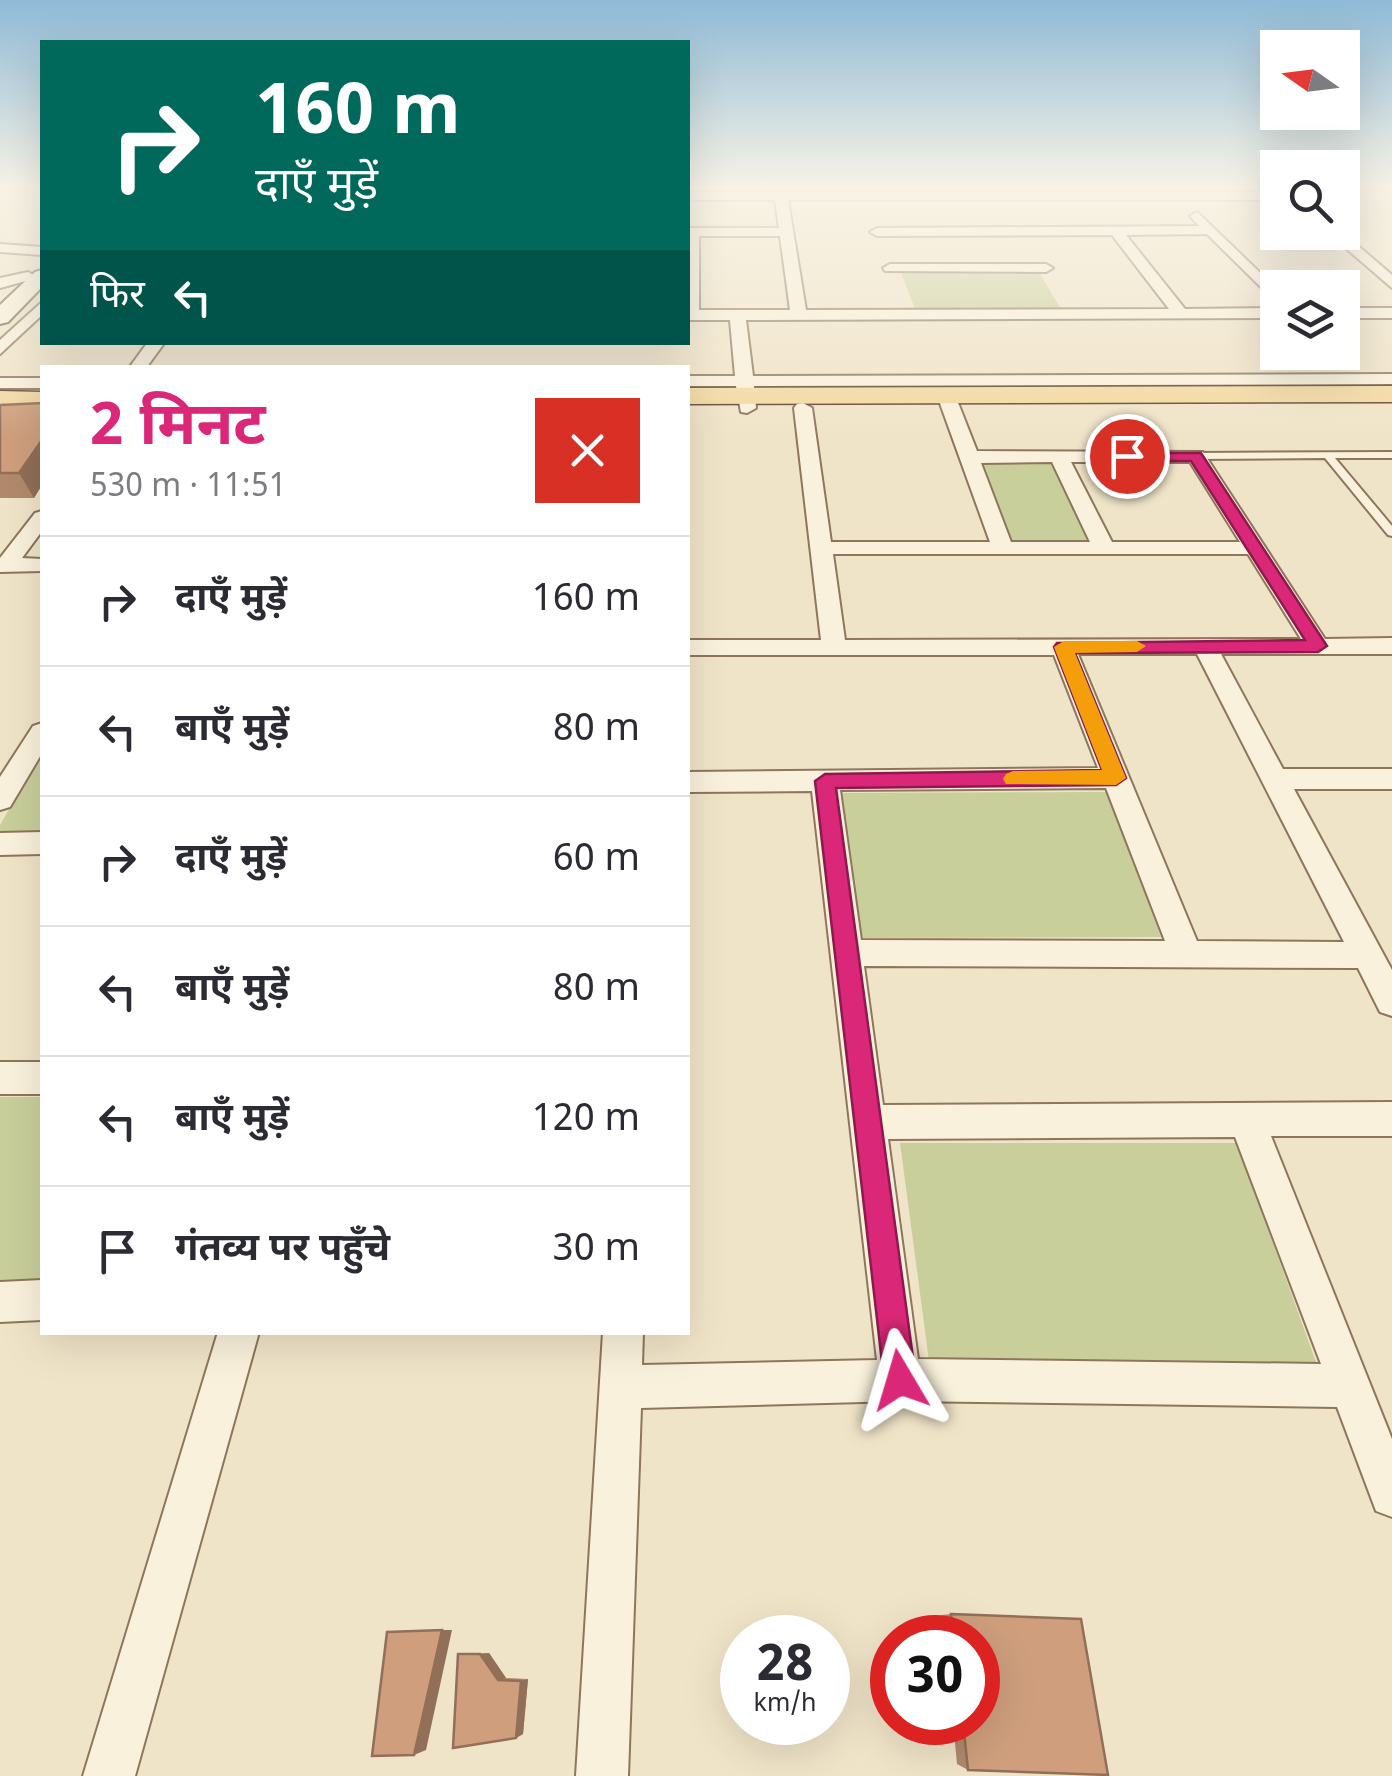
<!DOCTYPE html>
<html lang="hi">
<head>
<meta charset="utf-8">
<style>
	:root { --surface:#fff; --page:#f2f2f3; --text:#2b2b33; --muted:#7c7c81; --line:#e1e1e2; --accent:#db2777 }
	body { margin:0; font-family:Georgia,"Noto Sans Devanagari",serif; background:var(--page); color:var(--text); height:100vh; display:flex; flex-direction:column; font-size:38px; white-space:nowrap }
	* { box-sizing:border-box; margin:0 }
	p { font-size:32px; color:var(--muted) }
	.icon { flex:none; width:55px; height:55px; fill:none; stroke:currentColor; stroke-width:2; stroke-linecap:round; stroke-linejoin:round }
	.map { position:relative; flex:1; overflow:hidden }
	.details { position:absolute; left:40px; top:365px; width:650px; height:970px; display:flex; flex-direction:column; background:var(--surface); border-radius:0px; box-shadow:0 10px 40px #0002 }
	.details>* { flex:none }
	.hud { position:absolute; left:40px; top:40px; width:650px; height:305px; border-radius:0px; box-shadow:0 10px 40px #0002; background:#00695c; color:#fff; overflow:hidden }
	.needle { width:65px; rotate:284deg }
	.buttons { position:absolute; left:1260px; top:30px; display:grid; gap:20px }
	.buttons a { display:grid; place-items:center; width:100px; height:100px; border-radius:0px; background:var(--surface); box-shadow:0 10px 40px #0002; font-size:50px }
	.speed { position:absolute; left:720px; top:1615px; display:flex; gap:20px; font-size:50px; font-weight:700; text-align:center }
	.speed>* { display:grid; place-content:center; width:130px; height:130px; border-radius:50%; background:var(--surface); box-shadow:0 10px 40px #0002; line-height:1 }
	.speed small { font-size:25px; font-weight:400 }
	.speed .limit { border:15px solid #d22; background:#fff; color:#111 }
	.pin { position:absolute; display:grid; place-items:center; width:85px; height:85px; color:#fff; margin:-42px; border:5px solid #fff; border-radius:50%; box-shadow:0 2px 10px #0007 }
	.me { position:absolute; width:110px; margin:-55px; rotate:353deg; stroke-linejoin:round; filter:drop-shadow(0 0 8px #0008) }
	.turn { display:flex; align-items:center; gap:35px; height:210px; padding:0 50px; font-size:45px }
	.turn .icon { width:130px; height:130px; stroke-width:2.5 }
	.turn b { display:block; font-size:70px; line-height:85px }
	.then { display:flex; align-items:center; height:95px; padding:0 50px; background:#0003; gap:20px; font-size:38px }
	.round { display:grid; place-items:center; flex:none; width:105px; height:105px; border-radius:0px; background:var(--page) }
	.head { display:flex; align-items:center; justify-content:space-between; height:170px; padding:0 50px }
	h1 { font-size:60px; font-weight:700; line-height:75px; color:var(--accent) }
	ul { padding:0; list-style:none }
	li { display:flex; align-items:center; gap:30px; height:130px; padding:0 50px; border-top:2px solid var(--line) }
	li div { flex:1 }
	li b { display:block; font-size:38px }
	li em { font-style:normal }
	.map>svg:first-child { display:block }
	.green { fill:#c9cf9b }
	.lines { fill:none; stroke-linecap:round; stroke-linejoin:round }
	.lane-casing { stroke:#8d765c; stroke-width:4 }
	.street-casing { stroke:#8d765c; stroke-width:4 }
	.secondary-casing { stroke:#6f573f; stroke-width:4 }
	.primary-casing { stroke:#5b4430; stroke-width:3 }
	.lane { fill:#faf1dc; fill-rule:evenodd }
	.street { fill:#faf1dc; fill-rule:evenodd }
	.secondary { fill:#faf1dc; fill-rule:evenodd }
	.primary { fill:#f3d9a0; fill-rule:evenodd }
	.wall { fill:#b2896c }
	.shaded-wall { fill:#916f58 }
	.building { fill:#cf9f7d; stroke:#916f58; stroke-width:2.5 }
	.route { fill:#db2777; stroke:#8e194d; stroke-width:2.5 }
	.slow { fill:#f59e0b }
</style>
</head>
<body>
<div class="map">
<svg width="1392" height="1776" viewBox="0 0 1392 1776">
	<rect width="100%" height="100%" fill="#f0e4c8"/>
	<path class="green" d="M901,272H1039L1061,309H915Z
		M1392,383V392L756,393L755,384Z
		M983,462H1052L1088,540L1011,541Z
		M42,752V834H0V825Z
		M1108,792L1161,937L860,938L841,793Z
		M0,1097H42V1284L0,1285Z
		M900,1143H1237L1316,1362L929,1361Z"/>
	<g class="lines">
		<defs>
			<path id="lane" d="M1392,452V458H1335L1392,526V536L1388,535L1325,458L1196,459L1191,456L1196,453Z"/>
			<path id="street" d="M688,192H1278V200H788L806,310L1169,309L1112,235L877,236L870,232L877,228L1199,226L1190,216L1197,212L1278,290V304L1207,234L1126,235L1185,309L1278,308V318L746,320L753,376L1392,374V384L754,386L756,408L747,413L741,412L736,386H688V376H735L730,320H688V228H779L775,200H688ZM699,236H780L790,310H699Z
				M1327,232H1342L1392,275V288Z
				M0,244L42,247V255L0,252Z
				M890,264H1046L1053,268L1046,272L885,271L883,268Z
				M28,272L35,276L33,279L0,288V278Z
				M42,302V315L0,354V340Z
				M1342,308H1392V318H1342Z
				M148,342H165L146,368H129Z
				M0,378H42V388H0Z
				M946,390L955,395L977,451L1203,452L1325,639L1392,638V654H1221L1283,769H1392V789H1294L1392,970V1016L1380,1012L1358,968L864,966L883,1105L1392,1102V1136H1271L1392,1439V1517L1376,1511L1337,1407L900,1401L641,1408L628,1776H576L603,1332H643L642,1365L877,1360L812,791L688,792V772L1098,768L1054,655H688V640H821L794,408L797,404L803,403L812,408L831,542H990L937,395ZM1052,462L1090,542H1011L981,463ZM1071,462H1190L1240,542H1112ZM833,554H1248L1301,639L845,640ZM1078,654H1197L1344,942L1197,941ZM1106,788L1165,941L861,940L840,790ZM1235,1137L1321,1364L918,1359L888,1139Z
				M42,511V531L22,558L42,559V571L0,572V558L35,513Z
				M42,723V753L10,807L0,810V777L33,726Z
				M42,832V854L0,855V833Z
				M0,1062H42V1094H0Z
				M42,1280V1320L0,1322V1282Z
				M218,1332H259L135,1776H83Z"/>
			<path id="secondary" d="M42,270V287L8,322L0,324V305L35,272Z"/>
			<path id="primary" d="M1392,386V402L688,404V388Z
				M0,391L42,392V408L0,409Z"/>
		</defs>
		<use href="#lane" class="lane-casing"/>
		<use href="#street" class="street-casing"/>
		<use href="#secondary" class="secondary-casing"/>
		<use href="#primary" class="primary-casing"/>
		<use href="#lane" class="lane"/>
		<use href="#street" class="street"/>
		<use href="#secondary" class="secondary"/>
		<use href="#primary" class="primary"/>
	</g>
	<path class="wall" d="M42,403V485L34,498H0V405Z
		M951,1614L1081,1619L1108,1775L968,1770L957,1764L953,1722H978V1638H944L942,1615Z
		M489,1653L506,1678L528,1679L523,1734L516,1738L458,1654Z"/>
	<path class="shaded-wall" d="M42,440V485L34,498L19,473Z
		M442,1630H452L426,1750L414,1755Z
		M489,1653L506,1678L498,1680L480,1654Z
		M528,1679L523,1734L516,1738L521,1681Z"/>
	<path class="building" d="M42,403V440L19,473H0V405Z
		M951,1614L1081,1619L1108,1775L968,1770L963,1722H978V1638H954Z
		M442,1630L414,1755L372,1756L387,1632Z
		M458,1654H480L498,1680L521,1681L516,1738L453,1748Z"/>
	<linearGradient id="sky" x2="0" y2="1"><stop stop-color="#8fbad6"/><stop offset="0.43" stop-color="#f8f3e6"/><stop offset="1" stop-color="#f8f3e6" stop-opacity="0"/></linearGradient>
	<rect width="1392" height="437" fill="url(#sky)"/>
	<path class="route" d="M1122,453H1201L1327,646L1318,652L1075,653L1126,778L1116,785L836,788L916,1380L911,1391L900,1396L888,1391L884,1380L815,781L825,774L1102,770L1054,647L1057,643L1305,640L1191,461H1127L1120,456Z"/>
	<path class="slow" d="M1064,641H1137L1146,646L1137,652L1075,653L1126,778L1116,785L1006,784L1003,779L1006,774L1013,771L1102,770L1054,647Z"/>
</svg>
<div class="buttons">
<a><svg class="needle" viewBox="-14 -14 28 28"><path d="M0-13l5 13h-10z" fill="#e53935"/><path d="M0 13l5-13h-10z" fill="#7c7c81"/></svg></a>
<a><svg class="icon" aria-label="search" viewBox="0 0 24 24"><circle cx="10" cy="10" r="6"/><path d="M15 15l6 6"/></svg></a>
<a><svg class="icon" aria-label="layers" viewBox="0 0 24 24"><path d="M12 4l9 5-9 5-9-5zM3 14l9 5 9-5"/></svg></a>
</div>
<div class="speed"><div>28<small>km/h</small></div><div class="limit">30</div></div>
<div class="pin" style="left:1127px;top:456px;background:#d93025"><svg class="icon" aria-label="arrive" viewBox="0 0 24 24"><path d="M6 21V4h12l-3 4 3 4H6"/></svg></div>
<svg class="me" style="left:900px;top:1380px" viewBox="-20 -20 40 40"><path d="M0-17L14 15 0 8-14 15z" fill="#db2777" stroke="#fff" stroke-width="4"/></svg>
<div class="hud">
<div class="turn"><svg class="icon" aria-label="right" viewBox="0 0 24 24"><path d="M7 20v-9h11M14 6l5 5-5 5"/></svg><div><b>160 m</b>दाएँ मुड़ें</div></div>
<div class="then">फिर<svg class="icon" aria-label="left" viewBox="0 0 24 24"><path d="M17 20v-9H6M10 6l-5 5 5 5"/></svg></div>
</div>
<section class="details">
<div class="head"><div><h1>2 मिनट</h1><p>530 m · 11:51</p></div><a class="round" style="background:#d93025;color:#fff"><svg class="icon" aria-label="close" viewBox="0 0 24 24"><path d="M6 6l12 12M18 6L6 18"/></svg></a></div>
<ul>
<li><svg class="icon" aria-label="right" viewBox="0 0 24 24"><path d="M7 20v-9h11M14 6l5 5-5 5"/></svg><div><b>दाएँ मुड़ें</b></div><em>160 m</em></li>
<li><svg class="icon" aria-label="left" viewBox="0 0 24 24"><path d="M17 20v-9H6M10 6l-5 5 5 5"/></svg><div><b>बाएँ मुड़ें</b></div><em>80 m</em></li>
<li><svg class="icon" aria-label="right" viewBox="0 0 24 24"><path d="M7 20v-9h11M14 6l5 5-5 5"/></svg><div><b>दाएँ मुड़ें</b></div><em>60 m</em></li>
<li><svg class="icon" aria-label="left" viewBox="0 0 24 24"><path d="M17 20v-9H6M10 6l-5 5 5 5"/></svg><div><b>बाएँ मुड़ें</b></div><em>80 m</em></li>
<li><svg class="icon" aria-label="left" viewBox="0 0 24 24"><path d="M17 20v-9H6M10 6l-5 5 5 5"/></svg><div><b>बाएँ मुड़ें</b></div><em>120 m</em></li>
<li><svg class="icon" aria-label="arrive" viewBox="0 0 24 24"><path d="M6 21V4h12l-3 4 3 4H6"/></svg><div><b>गंतव्य पर पहुँचे</b></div><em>30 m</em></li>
</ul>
</section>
</div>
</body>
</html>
